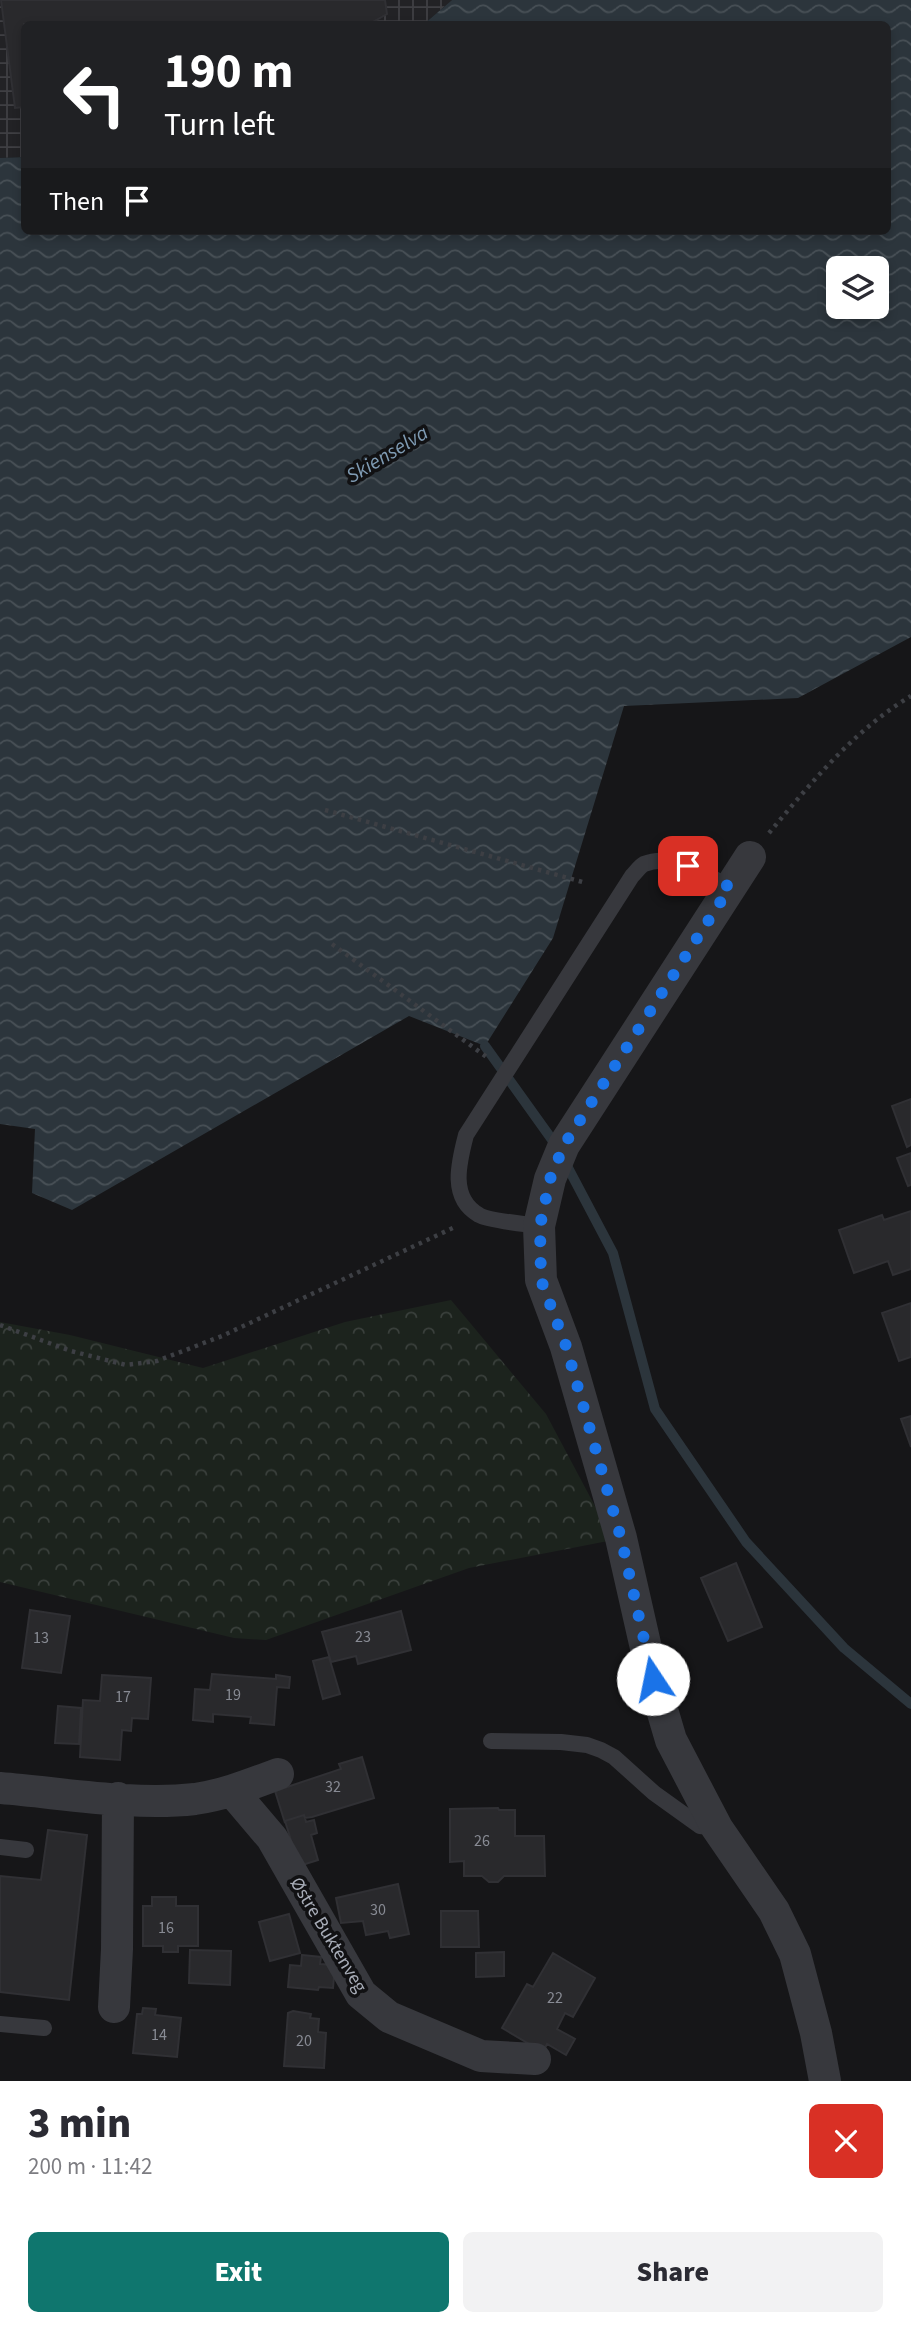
<!DOCTYPE html>
<html lang="en">
<head>
<meta charset="utf-8">
<style>
	:root { --surface:#fff; --page:#f2f2f3; --text:#2b2b33; --muted:#7c7c81; --accent:#0f766e }
	body { margin:0; font-family:"Source Sans 3",sans-serif; background:var(--page); color:var(--text); height:100vh; display:flex; flex-direction:column; font-size:26px; white-space:nowrap }
	* { box-sizing:border-box; margin:0 }
	p { font-size:23px; color:var(--muted) }
	.icon { flex:none; width:38px; height:38px; fill:none; stroke:currentColor; stroke-width:2; stroke-linecap:round; stroke-linejoin:round }
	.map { position:relative; height:2081px; overflow:hidden }
	.sheet { display:flex; flex-direction:column; background:var(--surface); flex:1 }
	.sheet>* { flex:none }
	.hud { position:absolute; left:21px; top:21px; width:870px; height:214px; border-radius:10px; box-shadow:0 4px 10px #0003; background:#202124; color:#fff; overflow:hidden }
	.tools { position:absolute; left:826px; top:256px; display:grid; gap:14px }
	.tools a { display:grid; place-items:center; width:63px; height:63px; border-radius:10px; background:var(--surface); box-shadow:0 4px 10px #0003; font-size:35px }
	.pin { position:absolute; display:grid; place-items:center; width:60px; height:60px; color:#fff; margin:-30px; border-radius:14px; box-shadow:0 4px 10px #0006 }
	.me { position:absolute; width:77px; margin:-38px; rotate:349deg; stroke-linejoin:round; filter:drop-shadow(0 0 5px #0008) }
	.turn { display:flex; align-items:center; gap:24px; height:147px; padding:0 28px; font-size:32px }
	.turn .icon { width:91px; height:91px; stroke-width:2.5 }
	.turn b { display:block; font-size:49px; line-height:60px }
	.then { display:flex; align-items:center; height:66px; padding:0 28px; background:#0003; gap:14px; font-size:26px }
	.round { display:grid; place-items:center; flex:none; width:74px; height:74px; border-radius:10px; background:var(--page) }
	.summary { display:flex; align-items:center; justify-content:space-between; height:119px; padding:0 28px }
	h1 { font-size:42px; font-weight:800; line-height:52px }
	.action { display:flex; gap:14px; margin-top:auto; padding:14px 28px }
	.action a { flex:1; height:80px; border-radius:10px; background:var(--accent); color:#fff; font-size:28px; font-weight:800; line-height:80px; text-align:center }
	.action a+a { background:var(--page); color:var(--text) }
	.map>svg:first-child { display:block }
	.industrial { fill:url(#industrial-grid) }
	.forest { fill:url(#forest-crowns) }
	.water { fill:url(#water-waves); fill-rule:evenodd }
	.lines { fill:none; stroke-linecap:round; stroke-linejoin:round }
	.stream { stroke:#2c353c; stroke-width:10 }
	.building { fill:#29292c; stroke:#303034; stroke-width:2 }
	.path { stroke:#3d3f44; stroke-width:4.5; stroke-dasharray:3.5 5; stroke-linecap:butt }
	.lane { stroke:#37383d; stroke-width:16 }
	.street { stroke:#37383d; stroke-width:32 }
	.route { stroke:#1a73e8; stroke-width:12; stroke-dasharray:0 21.6 }
	.labels { text-anchor:middle; dominant-baseline:central; stroke-width:7; stroke-linejoin:round; paint-order:stroke }
	.number-label { font-size:16px; fill:#888b94 }
	.street-label { font-size:19px; fill:#a8adb8; stroke:#111113 }
	.water-label { font-size:21px; font-style:italic; fill:#7f9bb3; stroke:#111113 }
</style>
</head>
<body>
<div class="map">
<svg width="911" height="2081" viewBox="0 0 911 2081">
	<defs>
		<pattern id="industrial-grid" width="8" height="8" patternUnits="userSpaceOnUse" patternTransform="scale(1.75)"><rect width="8" height="8" fill="#222225"/><path d="M0 4h8M4 0v8" fill="none" stroke="#3f3f43"/></pattern>
		<pattern id="forest-crowns" width="20" height="18" patternUnits="userSpaceOnUse" patternTransform="scale(1.75)"><rect width="20" height="18" fill="#1c231d"/><path d="M2 6a3 3 0 1 1 6 0M12 15a3 3 0 1 1 6 0" fill="none" stroke="#3a403c"/></pattern>
		<pattern id="water-waves" width="16" height="10" patternUnits="userSpaceOnUse" patternTransform="scale(1.75)"><rect width="16" height="10" fill="#2c353c"/><path d="M0 5q4-4 8 0t8 0" fill="none" stroke="#485056"/></pattern>
	</defs>
	<rect width="100%" height="100%" fill="#161618"/>
	<path class="industrial" d="M0,0H452L424,24H24V157L0,158Z"/>
	<path class="forest" d="M451,1300L546,1414L613,1540L469,1568L266,1640L234,1638L0,1582V1322L70,1335L203,1368L345,1322Z"/>
	<path class="water" d="M452,0H911V637L798,698L624,706L553,938L485,1046L409,1016L72,1210L32,1193L35,1129L0,1124V158L24,157V231H887V24H424ZM838,268H877V306H838Z"/>
	<g class="lines">
		<path class="stream" d="M485,1046L558,1148
			M565,1162L613,1253L655,1409L746,1542L844,1648L911,1704"/>
	</g>
	<path class="building" d="M1,0H385L387,14L369,24H24V107L15,108Z
		M911,1099V1145L907,1147L892,1106Z
		M911,1153V1185L908,1186L897,1158Z
		M911,1211V1269L893,1275L888,1261L854,1273L839,1230L882,1215L884,1220Z
		M911,1303V1357L899,1361L882,1313Z
		M911,1416V1447L901,1419Z
		M736,1563L762,1627L728,1641L701,1578Z
		M30,1610L70,1616L61,1673L22,1668Z
		M401,1611L411,1650L358,1664L356,1656L331,1662L322,1632Z
		M329,1657L340,1694L323,1699L313,1661Z
		M212,1674L276,1679V1675L290,1677L289,1688L277,1687L274,1725L250,1723L251,1717L213,1714V1722L193,1720L195,1689L210,1690Z
		M102,1675L151,1678L148,1719L132,1718L131,1731L122,1730L120,1760L80,1757L83,1700L100,1701Z
		M58,1706L81,1708L79,1744L55,1743Z
		M362,1757L374,1798L312,1817L305,1818L304,1815L285,1821V1823L275,1791L341,1769L339,1764Z
		M498,1808L499,1810H515V1836H544L545,1876H504L498,1882H489L482,1876H464V1861L450,1862V1809Z
		M304,1815L306,1822L314,1820L317,1833L311,1835L318,1860L299,1866L285,1821Z
		M48,1830L87,1835L69,2000L0,1992V1876L41,1880Z
		M398,1884L409,1934L390,1938L388,1931L366,1935L363,1921L341,1923L336,1898Z
		M152,1897H176V1906H198V1946H178V1952H163V1946H143V1906H152Z
		M441,1911H478L479,1947H441Z
		M289,1914L300,1953L270,1961L259,1922Z
		M190,1950L231,1951L230,1985L189,1983Z
		M504,1952V1976L476,1977V1953Z
		M553,1953L595,1978L573,2017L565,2013L557,2029L575,2039L566,2055L547,2044L543,2052L502,2028L527,1984L533,1987Z
		M302,1955L321,1957L320,1964L335,1965L333,1988L319,1987L318,1990L288,1987L290,1965L301,1966Z
		M143,2008L156,2009L155,2015L181,2018L177,2057L133,2053L137,2014H142Z
		M293,2011L311,2014L310,2018L319,2019L318,2032L326,2033L324,2068L284,2066L288,2013Z"/>
	<g class="lines">
		<path class="path" d="M325,810L586,883
			M769,833C811,783 854,730 911,696
			M332,944L488,1058
			M0,1325L71,1351L126,1365L157,1361L222,1336L457,1226"/>
		<path class="lane" d="M539,1226C526,1224 489,1221 479,1215C449,1198 459,1162 466,1135L632,876C635,873 640,866 644,864C673,852 705,875 730,887
			M491,1741L561,1742L587,1745L601,1750L614,1757L654,1793L700,1826L717,1828
			M0,1847L26,1850
			M0,2024L44,2028"/>
		<path class="street" d="M750,857L564,1145L550,1179L539,1226L541,1280L566,1347L621,1538L653,1679L671,1740L717,1828L774,1911L795,1954L816,2033L825,2081
			M0,1788C62,1793 133,1806 195,1799C224,1795 251,1784 278,1774
			M232,1791L272,1838L361,1994L389,2017L481,2056L535,2059
			M114,2007L117,1949L118,1798"/>
	</g>
	<g class="lines">
		<path class="route" d="M653,1679L621,1538L566,1346L541,1280L540,1226L550,1179L564,1145L730,887L688,866"/>
	</g>
	<g class="labels">
		<g class="number-label">
			<text x="363" y="1637">23</text>
			<text x="41" y="1638">13</text>
			<text x="233" y="1695">19</text>
			<text x="123" y="1697">17</text>
			<text x="333" y="1787">32</text>
			<text x="482" y="1841">26</text>
			<text x="378" y="1910">30</text>
			<text x="166" y="1928">16</text>
			<text x="555" y="1998">22</text>
			<text x="159" y="2035">14</text>
			<text x="304" y="2041">20</text>
		</g>
		<g class="street-label">
			<text transform="translate(328 1935) rotate(59)">Østre Buktenveg</text>
		</g>
		<g class="water-label">
			<text transform="translate(387 454) rotate(-31)">Skienselva</text>
		</g>
	</g>
</svg>
<div class="tools">
<a><svg class="icon" aria-label="layers" viewBox="0 0 24 24"><path d="M12 4l9 5-9 5-9-5zM3 14l9 5 9-5"/></svg></a>
</div>
<div class="pin" style="left:688px;top:866px;background:#d93025"><svg class="icon" aria-label="arrive" viewBox="0 0 24 24"><path d="M6 21V4h12l-3 4 3 4H6"/></svg></div>
<svg class="me" style="left:653px;top:1679px" viewBox="-20 -20 40 40"><circle r="19" fill="#fff"/><path d="M0-13L10 11 0 6-10 11z" fill="#1a73e8"/></svg>
<div class="hud">
<div class="turn"><svg class="icon" aria-label="left" viewBox="0 0 24 24"><path d="M17 20v-9H6M10 6l-5 5 5 5"/></svg><div><b>190 m</b>Turn left</div></div>
<div class="then">Then<svg class="icon" aria-label="arrive" viewBox="0 0 24 24"><path d="M6 21V4h12l-3 4 3 4H6"/></svg></div>
</div>
</div>
<section class="sheet">
<div class="summary"><div><h1>3 min</h1><p>200 m · 11:42</p></div><a class="round" style="background:#d93025;color:#fff"><svg class="icon" aria-label="close" viewBox="0 0 24 24"><path d="M6 6l12 12M18 6L6 18"/></svg></a></div>
<div class="action"><a>Exit</a><a>Share</a></div>
</section>
</body>
</html>
